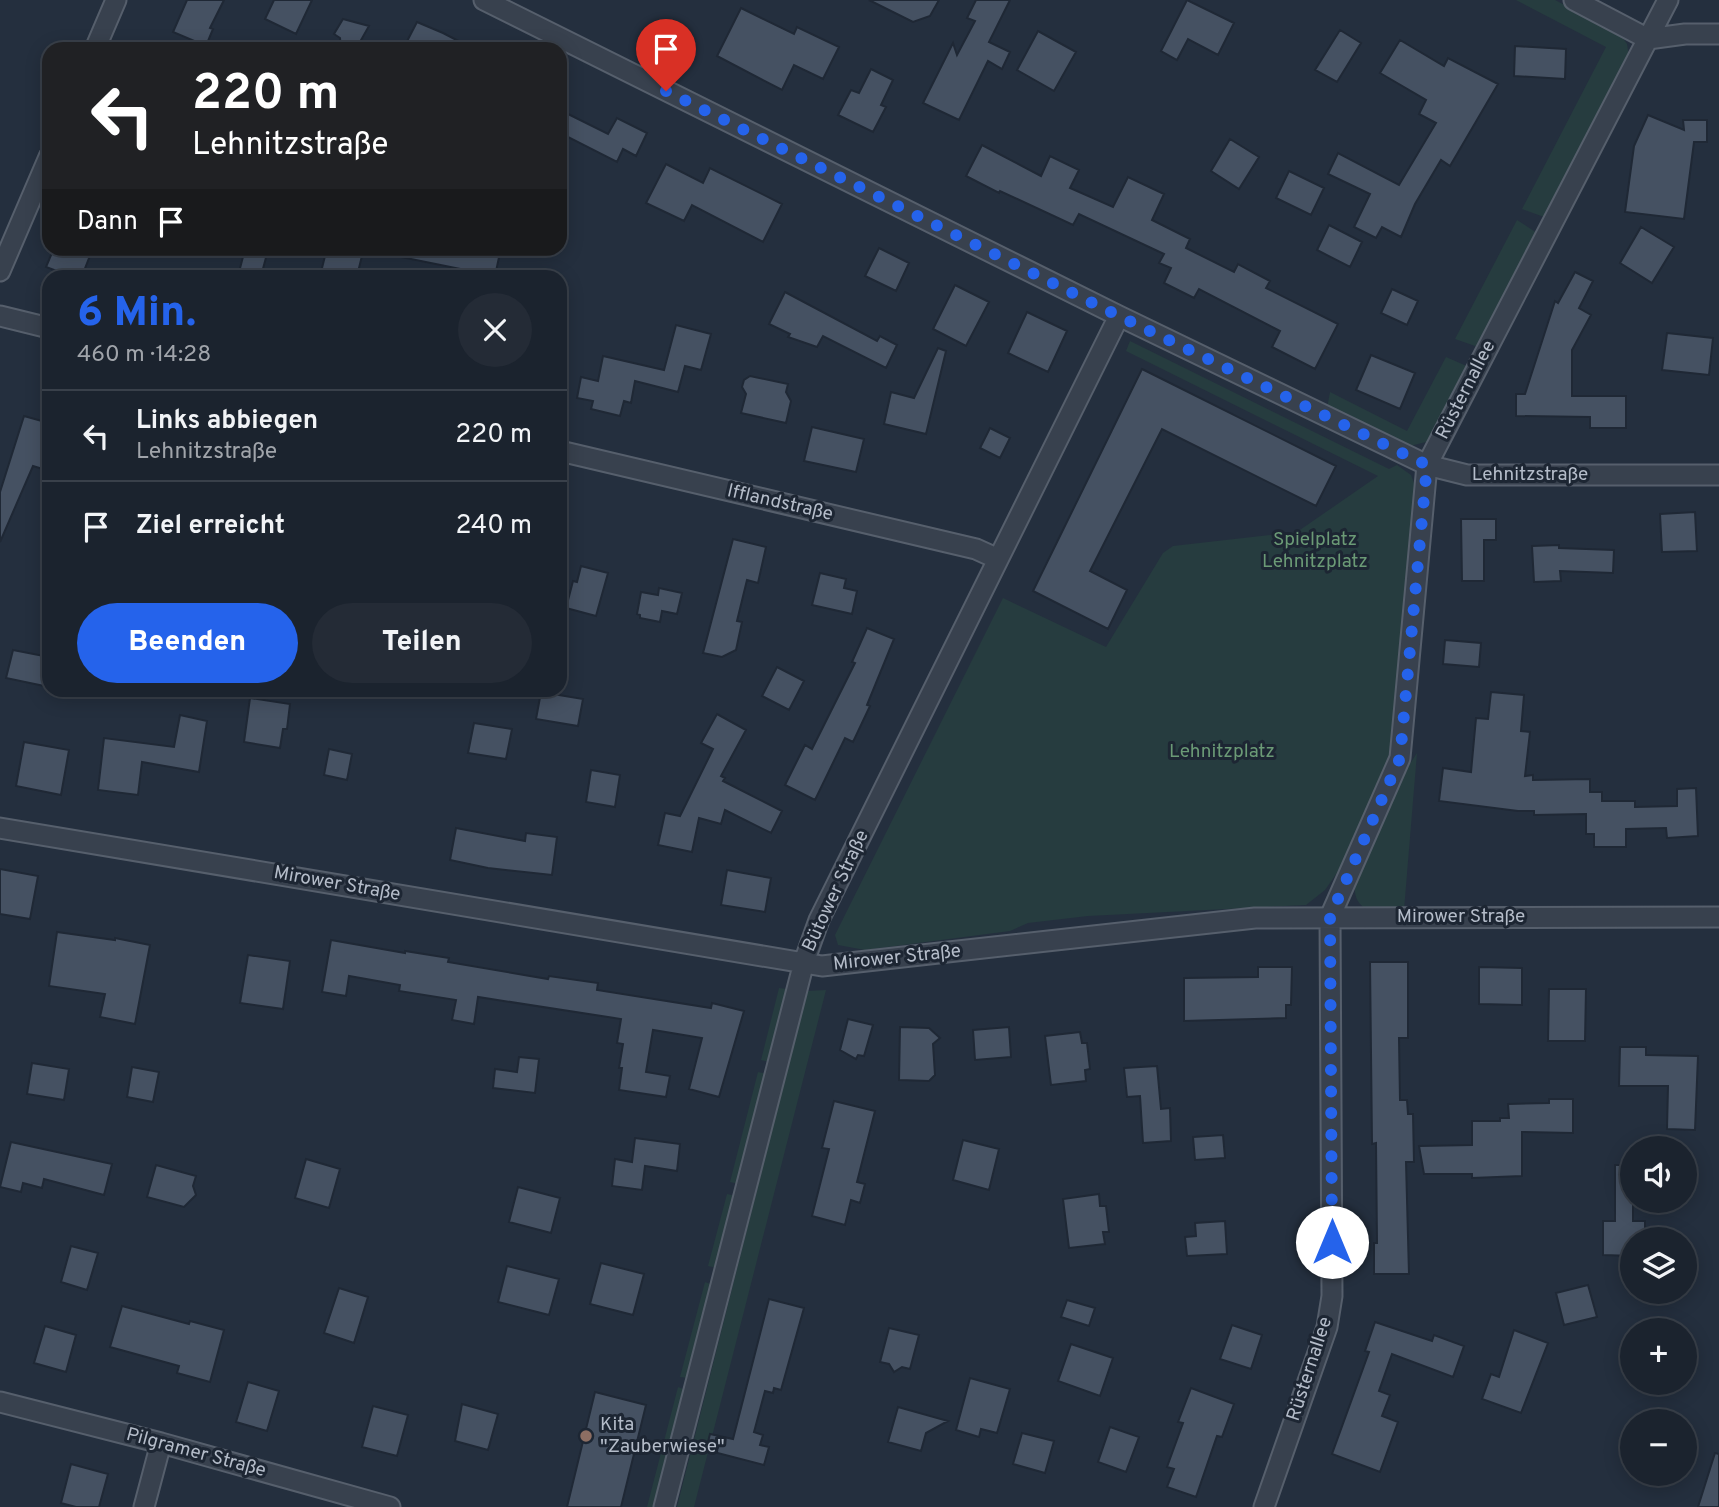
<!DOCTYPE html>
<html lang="de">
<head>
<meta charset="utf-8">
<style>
	:root { --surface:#1b232e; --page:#242b36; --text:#f1f3f6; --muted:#a0a4aa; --line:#39404a; --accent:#2563eb }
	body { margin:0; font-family:Overpass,sans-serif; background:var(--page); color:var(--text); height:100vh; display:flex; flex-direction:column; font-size:26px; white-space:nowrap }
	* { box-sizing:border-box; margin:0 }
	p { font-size:23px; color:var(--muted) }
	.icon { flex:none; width:38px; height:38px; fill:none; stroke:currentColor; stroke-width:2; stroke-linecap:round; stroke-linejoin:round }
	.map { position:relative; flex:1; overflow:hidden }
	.drawer { position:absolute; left:42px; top:270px; width:525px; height:427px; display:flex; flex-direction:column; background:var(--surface); border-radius:21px; box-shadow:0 4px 18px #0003,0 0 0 2px var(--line) }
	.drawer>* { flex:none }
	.hud { position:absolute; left:42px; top:42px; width:525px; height:214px; border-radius:21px; box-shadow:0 4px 18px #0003,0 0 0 2px var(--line); background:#202124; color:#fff; overflow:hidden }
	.fabs { position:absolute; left:1620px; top:1136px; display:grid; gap:14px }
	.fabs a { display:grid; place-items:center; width:77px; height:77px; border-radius:50%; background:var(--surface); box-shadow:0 4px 18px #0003,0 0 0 2px var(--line); font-size:35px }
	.pin { position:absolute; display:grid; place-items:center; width:60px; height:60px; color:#fff; margin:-72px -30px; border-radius:50% 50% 50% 0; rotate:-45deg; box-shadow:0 0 7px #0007 }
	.pin .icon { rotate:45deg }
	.me { position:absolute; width:77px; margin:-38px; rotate:0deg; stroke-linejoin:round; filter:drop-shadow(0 0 5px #0008) }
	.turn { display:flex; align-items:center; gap:24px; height:147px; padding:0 35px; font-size:32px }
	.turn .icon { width:91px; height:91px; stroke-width:2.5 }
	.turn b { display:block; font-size:49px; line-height:60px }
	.then { display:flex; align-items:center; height:66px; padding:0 35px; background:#0003; gap:14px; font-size:26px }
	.round { display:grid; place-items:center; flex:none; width:74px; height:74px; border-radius:37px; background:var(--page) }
	.head { display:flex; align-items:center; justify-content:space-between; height:119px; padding:0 35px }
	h1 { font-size:42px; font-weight:800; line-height:52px; color:var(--accent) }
	.primary-button { display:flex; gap:14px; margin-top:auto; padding:14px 35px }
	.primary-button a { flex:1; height:80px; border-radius:42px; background:var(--accent); color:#fff; font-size:28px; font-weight:800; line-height:80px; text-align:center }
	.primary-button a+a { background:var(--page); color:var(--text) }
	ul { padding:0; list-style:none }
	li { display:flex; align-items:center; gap:21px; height:91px; padding:0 35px; border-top:2px solid var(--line) }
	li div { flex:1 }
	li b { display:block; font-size:26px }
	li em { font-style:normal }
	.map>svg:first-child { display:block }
	.green { fill:#263c3f }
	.building { fill:#455162; stroke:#1f2835; stroke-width:2 }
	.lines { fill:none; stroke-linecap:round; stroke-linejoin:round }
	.street-casing { stroke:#565f6c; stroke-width:23 }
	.street { stroke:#38414e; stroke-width:19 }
	.route { stroke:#2563eb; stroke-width:12; stroke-dasharray:0 21.6 }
	.education-dot { fill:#8d6e63; stroke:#1d2633; stroke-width:2.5 }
	.labels { text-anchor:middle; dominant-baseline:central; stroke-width:6; stroke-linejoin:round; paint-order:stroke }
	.street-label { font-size:19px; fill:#b4bcc9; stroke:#1d2633 }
	.park-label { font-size:19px; fill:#6b9a76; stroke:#1d2633 }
	.poi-label { font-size:19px; fill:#b4bcc9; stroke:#1d2633; text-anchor:start }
</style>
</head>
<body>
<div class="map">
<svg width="1719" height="1507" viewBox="0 0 1719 1507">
	<rect width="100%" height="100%" fill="#242f3e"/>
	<path class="green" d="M1516,0H1555L1620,34L1627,44L1629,57L1544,217L1522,209L1606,47Z
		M1517,220L1537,233L1478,347L1455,339Z
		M1130,341L1389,469L1397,465L1411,475L1416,488L1390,757L1339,870L1325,890L1306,905L1088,916L1028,923L1010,931L865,950L838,945L835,935L1003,598L1106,647L1163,553L1173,546L1297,532L1378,476L1126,351Z
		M1446,357L1469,367L1430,441L1410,446L1327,408L1330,392L1407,431Z
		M1417,753L1404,910L1367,909C1356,904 1353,893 1356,882L1406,770Z
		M779,988L787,989L770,1062L761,1060Z
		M826,990L694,1507H677L807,991Z
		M758,1072L767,1074L739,1184L730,1182Z
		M727,1194L736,1196L717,1268L708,1266Z
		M705,1282L713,1285L689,1378L680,1377Z
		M678,1387L686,1390L656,1507H647Z"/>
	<path class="building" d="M187,0H224L210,28L213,29L206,46L173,32Z
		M274,0H312L296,34L265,19Z
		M869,0H939L930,16L913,22Z
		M976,0H1010L989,42L1010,52L1002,69L988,61L959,120L923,103L953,43L957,55L975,21L967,18Z
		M1187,0L1234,23L1218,55L1188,39L1177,60L1161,51Z
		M741,8L794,34L797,27L839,47L823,79L794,65L782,90L717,56Z
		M343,19L369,26L356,49H341L340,38L334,34Z
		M417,22L443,33L474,49H403Z
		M1340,30L1361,43L1337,82L1315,70Z
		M1038,31L1076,52L1054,91L1017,70Z
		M1400,40L1444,66L1448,58L1498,84L1450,166L1441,160L1415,204L1401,237L1382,227L1376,238L1354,227L1370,194L1328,174L1338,153L1399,185L1436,123L1419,114L1426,100L1380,73Z
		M1515,46L1566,49L1565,79L1514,76Z
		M871,69L893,80L881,105L886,107L873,132L838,115L851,90L859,93Z
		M560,110L608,134L617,118L647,133L636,156L623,149L617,162L560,133Z
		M1648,115L1684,130L1683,120H1707V142H1694L1684,219L1625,212L1634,146Z
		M1230,139L1259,157L1239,189L1211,171Z
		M982,145L1041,176L1050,156L1079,170L1070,188L1113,207L1128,177L1164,194L1152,220L1190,239L1186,248L1234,272L1238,264L1270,281L1266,288L1338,324L1315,369L1272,347L1280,331L1199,289L1194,298L1164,283L1171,268L1159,263L1164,254L1079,214L1073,225L1000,191L999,193L966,176Z
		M666,164L703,183L710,168L782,204L763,242L692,205L684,221L646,203Z
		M1289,171L1324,188L1311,215L1276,198Z
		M1329,225L1362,242L1350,267L1317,250Z
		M1641,227L1674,247L1652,283L1620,263Z
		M54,248H93L82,276H70L46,267Z
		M327,248H364L357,276H320Z
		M402,248H501L495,276L401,257Z
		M879,248L909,263L896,291L865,276Z
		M245,249L267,254L261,276H238Z
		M1575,272L1593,281L1579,308L1591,315L1572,350V396H1626V428H1590V417L1516,416V394H1525L1555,301L1558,303Z
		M955,285L989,302L966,346L933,329Z
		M1392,289L1418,301L1407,325L1381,313Z
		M785,292L877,341L880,336L897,345L886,368L823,336L817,347L788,337L790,334L769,324Z
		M1027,312L1067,331L1048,372L1008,353Z
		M676,325L711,334L701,370L685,366L678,392L635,381L631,403L624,401L620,416L591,409L593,401L577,398L581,377L598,381L603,356L664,370Z
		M1667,333L1713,338L1709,375L1662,370Z
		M938,348L946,351L926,434L884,424L891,392L914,398Z
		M1371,355L1415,373L1400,409L1356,390Z
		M1142,369L1336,466L1316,506L1162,429L1090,571L1127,590L1108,629L1033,591Z
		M750,376L788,384L786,392L791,401L786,423L741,413L746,394L742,387L744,380Z
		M24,416L49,423V471L33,466L0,542V492Z
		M812,427L864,439L856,472L804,461Z
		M990,428L1010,438L1000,458L980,448Z
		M1695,512L1697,551L1662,552L1660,514Z
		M1461,519H1496V540H1484V581H1462Z
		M733,539L766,547L758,583L747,580L737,621L742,622L736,650L722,657L703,653Z
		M1559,545V548L1614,550L1613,573L1560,571L1561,581L1534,582L1532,546Z
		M581,566L608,573L596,616L566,608L573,581L577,582Z
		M820,573L846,579L844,588L857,591L852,614L812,605Z
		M659,588L682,593L677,614L662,611L660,622L640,618V615L637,614L641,592L658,595Z
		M867,628L894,639L867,705L870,706L853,742L845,738L815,800L785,785L805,745L812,749L855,663L852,662Z
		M1445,640L1481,643L1479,667L1443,664Z
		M13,650L49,657V687L6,678Z
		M777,667L804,681L789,710L762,696Z
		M541,692L583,699L578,726L536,719Z
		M1491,692L1524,695L1521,731L1530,732L1525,776L1533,775V780L1590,779V792H1602V801H1635V807L1677,806V789L1696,788L1698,836L1667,838L1666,828L1626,829V847H1594V834H1586V814L1534,815V811H1518L1439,801L1443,768L1471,772L1476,718L1488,719Z
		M250,698L290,704L287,729H283L280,748L244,742Z
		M717,714L746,730L721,776L725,778L723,781L782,811L771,833L725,810L721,824L699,818L692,852L658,845L665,813L680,816L713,749L701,743Z
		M180,715L207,721L199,772L142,762L138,795L98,790L104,738L174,747Z
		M474,723L512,729L506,759L468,753Z
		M24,742L69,750L61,795L16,786Z
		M329,749L352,754L347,780L324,775Z
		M591,770L620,775L615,807L586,802Z
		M456,828L525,841L526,833L557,837L552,875L488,868L450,860Z
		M0,869L38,876L30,919L0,914Z
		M727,870L771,878L765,912L721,905Z
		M57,932L115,940V938L150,945L135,1024L100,1017L105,994L49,986Z
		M331,940L405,953V951L449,958L448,962L548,979L549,976L598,983L597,990L711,1008L712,1003L744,1011L719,1097L689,1089L702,1038L653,1030L646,1072L670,1076L666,1097L619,1090L622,1068H619L623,1044L617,1043L621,1019L478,997L474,1024L452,1020L456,1000L399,991L400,985L349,976L346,996L322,992Z
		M248,955L290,961L283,1009L240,1003Z
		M1370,962H1408V1038H1399L1400,1100H1407L1408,1114H1413L1414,1162H1406L1409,1274H1374V1243H1377L1376,1143L1372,1144Z
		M1258,967H1292L1291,1005H1286V1018L1184,1021V978L1258,977Z
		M1479,967L1522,968V1005L1479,1004Z
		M1549,989H1586L1585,1041H1548Z
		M848,1019L873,1025L864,1056L858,1055L856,1059L840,1050Z
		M900,1027L929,1028L940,1038L933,1044L935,1075L929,1081L899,1080Z
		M1009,1027L1011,1057L975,1060L973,1030Z
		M1080,1032L1082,1043H1087L1090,1069L1085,1070L1086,1081L1051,1085L1045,1036Z
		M1620,1047H1646V1055L1698,1056L1695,1130L1667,1129L1668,1086H1619Z
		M519,1057L539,1059L535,1093L493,1088L495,1069L517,1072Z
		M32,1063L69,1069L64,1100L27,1094Z
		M1157,1066L1161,1109L1170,1108L1171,1141L1143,1143L1140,1096L1127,1097L1124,1068Z
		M132,1067L159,1072L153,1102L127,1097Z
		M1549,1099H1573V1133L1522,1132V1176L1472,1178V1174H1424L1419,1146L1472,1145V1121H1500V1118H1509L1508,1104L1549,1103Z
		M834,1101L875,1111L857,1182L865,1184L860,1203L851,1200L845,1225L812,1216L829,1149L822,1148Z
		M1223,1135L1225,1158L1195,1160L1193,1137Z
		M635,1138L680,1144L677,1171L645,1166L642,1190L612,1186L615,1159L632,1162Z
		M963,1140L999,1149L989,1190L953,1180Z
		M11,1142L112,1164L104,1195L44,1179L42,1188L23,1183L21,1192L0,1187Z
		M306,1159L340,1169L329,1208L295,1198Z
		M156,1165L196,1176L193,1186L196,1195L184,1207L147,1197Z
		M1615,1165H1633V1221H1645V1239H1633V1256L1603,1255V1221H1615Z
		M518,1187L560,1198L551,1233L509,1222Z
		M1099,1194L1100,1206H1106L1109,1232H1103L1105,1244L1069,1248L1063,1199Z
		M1225,1221L1227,1254L1187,1256L1185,1237L1196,1236L1195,1223Z
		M71,1246L98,1253L87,1290L61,1282Z
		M601,1263L644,1274L633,1315L590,1304Z
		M507,1266L559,1279L549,1315L498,1302Z
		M1588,1285L1597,1317L1564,1325L1556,1293Z
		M339,1288L368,1297L354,1343L324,1333Z
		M769,1299L804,1308L781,1390L774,1388L773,1393L765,1391L754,1432L763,1435L760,1445L769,1447L764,1465L706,1450L710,1434L733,1439Z
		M1067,1300L1095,1308L1089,1326L1061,1317Z
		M122,1306L189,1324L190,1321L224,1330L210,1382L177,1373L179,1366L110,1347Z
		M1375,1322L1432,1341L1434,1335L1464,1346L1453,1377L1392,1354L1379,1391L1390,1395L1382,1416L1398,1422L1380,1472L1332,1454L1369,1352L1365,1351Z
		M1232,1325L1262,1335L1251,1369L1220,1359Z
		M45,1326L76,1335L66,1372L34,1363Z
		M889,1328L919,1335L910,1369L902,1367L894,1372L889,1364L880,1362Z
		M1514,1330L1548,1343L1521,1413L1482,1399L1491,1374L1499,1377Z
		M1071,1344L1113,1358L1100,1396L1058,1381Z
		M970,1378L1010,1389L997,1433L981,1429L979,1437L956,1430Z
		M248,1382L279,1391L267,1431L236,1422Z
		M1191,1388L1234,1404L1222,1437L1217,1436L1196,1497L1167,1487L1174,1469L1167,1467L1183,1423L1178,1422Z
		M595,1392L646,1405L621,1507H567Z
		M462,1404L498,1414L488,1450L455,1441Z
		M373,1406L408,1415L397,1456L362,1447Z
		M898,1407L948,1421L926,1433L921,1451L888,1442Z
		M1110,1427L1139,1437L1126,1472L1098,1462Z
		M1022,1433L1054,1441L1045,1473L1013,1464Z
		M1715,1453L1719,1454V1507H1698Z
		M71,1464L108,1474L99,1507H76L61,1503Z"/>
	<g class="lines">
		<defs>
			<path id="street" d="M484,0L1119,316L1427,465L1467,475H1719
				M1574,0L1648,39L1685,34H1719
				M95,49L116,0
				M0,271L49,157
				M0,316L49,328
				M560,451L976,549L998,559
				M0,828L822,966L1255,918L1719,917
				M0,1402L161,1443L390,1507
				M144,1507L161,1443
				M664,1507L804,962L819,920L1119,316
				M1264,1507L1327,1327L1332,1296L1330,917L1400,758L1427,465L1668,0"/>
		</defs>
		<use href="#street" class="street-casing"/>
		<use href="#street" class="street"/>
	</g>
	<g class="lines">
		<path class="route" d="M666,91L1119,316L1427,465L1400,758L1330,917L1332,1242"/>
	</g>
	<circle class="education-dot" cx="586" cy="1436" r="7"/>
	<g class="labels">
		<g class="street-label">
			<text transform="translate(1466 390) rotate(-63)">Rüsternallee</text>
			<text x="1530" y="475">Lehnitzstraße</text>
			<text transform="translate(780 503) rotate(13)">Ifflandstraße</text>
			<text transform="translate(337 884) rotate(10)">Mirower Straße</text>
			<text transform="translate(836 891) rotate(-65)">Bütower Straße</text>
			<text x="1461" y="917">Mirower Straße</text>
			<text transform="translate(897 958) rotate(-6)">Mirower Straße</text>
			<text transform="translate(1310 1369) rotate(-72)">Rüsternallee</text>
			<text transform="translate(196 1453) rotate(15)">Pilgramer Straße</text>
		</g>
		<g class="park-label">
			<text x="1315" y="540">Spielplatz<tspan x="1315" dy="22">Lehnitzplatz</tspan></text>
			<text x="1222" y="752">Lehnitzplatz</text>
		</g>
		<g class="poi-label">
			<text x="600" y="1425">Kita<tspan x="600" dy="22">"Zauberwiese"</tspan></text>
		</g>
	</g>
</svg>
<div class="fabs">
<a><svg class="icon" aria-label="sound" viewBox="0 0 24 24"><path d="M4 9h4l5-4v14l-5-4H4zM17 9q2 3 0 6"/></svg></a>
<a><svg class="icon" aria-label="layers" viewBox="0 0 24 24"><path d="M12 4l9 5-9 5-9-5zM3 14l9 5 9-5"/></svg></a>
<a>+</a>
<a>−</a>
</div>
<div class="pin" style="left:666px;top:91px;background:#d93025"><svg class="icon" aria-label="arrive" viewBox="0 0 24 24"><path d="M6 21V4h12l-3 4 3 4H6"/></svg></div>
<svg class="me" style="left:1332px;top:1242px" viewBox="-20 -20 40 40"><circle r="19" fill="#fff"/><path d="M0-13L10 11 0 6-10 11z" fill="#2563eb"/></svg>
<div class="hud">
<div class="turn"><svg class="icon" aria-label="left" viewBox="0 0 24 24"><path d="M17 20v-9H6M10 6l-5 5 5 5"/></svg><div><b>220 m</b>Lehnitzstraße</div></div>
<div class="then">Dann<svg class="icon" aria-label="arrive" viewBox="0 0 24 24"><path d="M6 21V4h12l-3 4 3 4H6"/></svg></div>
</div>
<section class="drawer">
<div class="head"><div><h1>6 Min.</h1><p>460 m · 14:28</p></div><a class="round"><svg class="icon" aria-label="close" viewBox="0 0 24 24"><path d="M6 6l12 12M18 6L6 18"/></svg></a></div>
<ul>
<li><svg class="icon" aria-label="left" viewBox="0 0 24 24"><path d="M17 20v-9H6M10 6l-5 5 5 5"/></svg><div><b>Links abbiegen</b><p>Lehnitzstraße</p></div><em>220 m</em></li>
<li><svg class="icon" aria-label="arrive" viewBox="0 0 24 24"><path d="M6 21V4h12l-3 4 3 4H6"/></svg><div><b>Ziel erreicht</b></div><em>240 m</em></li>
</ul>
<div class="primary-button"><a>Beenden</a><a>Teilen</a></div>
</section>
</div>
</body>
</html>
